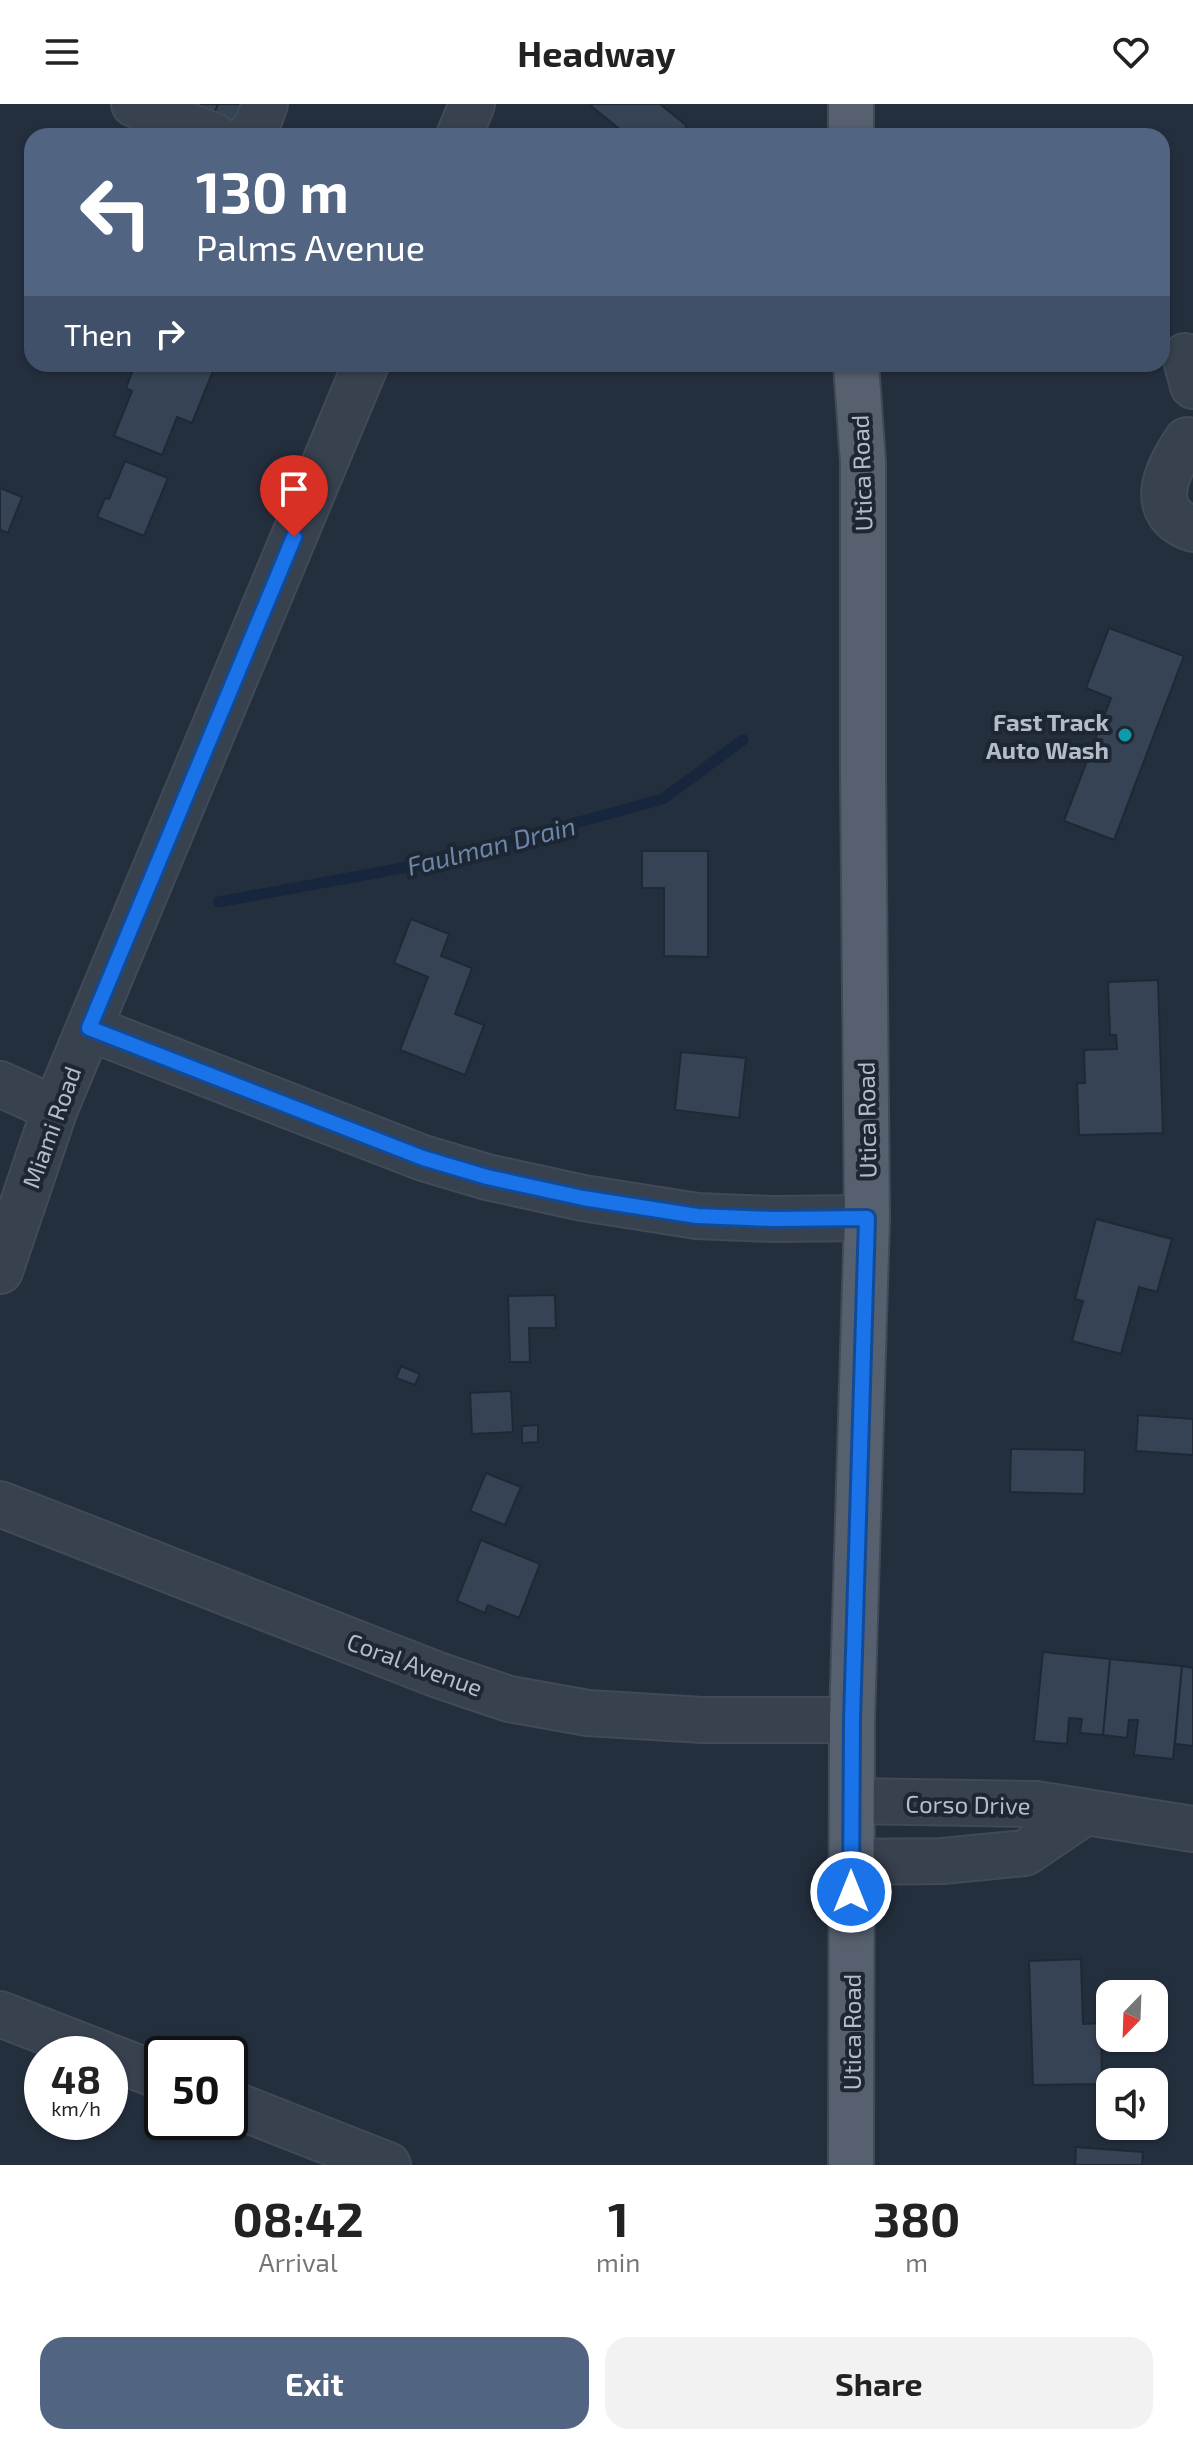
<!DOCTYPE html>
<html lang="en">
<head>
<meta charset="utf-8">
<style>
	:root { --surface:#fff; --page:#f2f2f2; --text:#222; --muted:#767676; --accent:#516482 }
	body { margin:0; font-family:"Exo 2",sans-serif; background:var(--page); color:var(--text); height:100vh; display:flex; flex-direction:column; font-size:30px; white-space:nowrap }
	* { box-sizing:border-box; margin:0 }
	p { font-size:26px; color:var(--muted) }
	.icon { flex:none; width:44px; height:44px; fill:none; stroke:currentColor; stroke-width:2; stroke-linecap:round; stroke-linejoin:round }
	.map { position:relative; height:2061px; overflow:hidden }
	.sheet { display:flex; flex-direction:column; background:var(--surface); flex:1 }
	.sheet>* { flex:none }
	.guide { position:absolute; left:24px; top:24px; width:1146px; height:244px; border-radius:24px; box-shadow:0 2px 6px #0004; background:#516482; color:#fff; overflow:hidden }
	.needle { width:52px; rotate:203deg }
	.tools { position:absolute; left:1096px; top:1876px; display:grid; gap:16px }
	.tools a { display:grid; place-items:center; width:72px; height:72px; border-radius:16px; background:var(--surface); box-shadow:0 2px 6px #0004; font-size:40px }
	.speed { position:absolute; left:24px; top:1932px; display:flex; gap:16px; font-size:40px; font-weight:700; text-align:center }
	.speed>* { display:grid; place-content:center; width:104px; height:104px; border-radius:50%; background:var(--surface); box-shadow:0 2px 6px #0004; line-height:1 }
	.speed small { font-size:20px; font-weight:400 }
	.speed .limit { border:4px solid #111; border-radius:12px; background:#fff; color:#111 }
	.pin { position:absolute; display:grid; place-items:center; width:68px; height:68px; color:#fff; margin:-82px -34px; border-radius:50% 50% 50% 0; rotate:-45deg; box-shadow:0 0 8px #0007 }
	.pin .icon { rotate:45deg }
	.me { position:absolute; width:88px; margin:-44px; rotate:0deg; stroke-linejoin:round; filter:drop-shadow(0 0 6px #0008) }
	.turn { display:flex; align-items:center; gap:28px; height:168px; padding:0 40px; font-size:36px }
	.turn .icon { width:104px; height:104px; stroke-width:2.5 }
	.turn b { display:block; font-size:56px; line-height:68px }
	.then { display:flex; align-items:center; height:76px; padding:0 40px; background:#0003; gap:16px; font-size:30px }
	.eta { display:flex; justify-content:space-evenly; align-items:center; height:136px; text-align:center }
	.eta b { font-size:48px; font-weight:700; line-height:56px }
	.cta { display:flex; gap:16px; margin-top:auto; padding:16px 40px }
	.cta a { flex:1; height:92px; border-radius:24px; background:var(--accent); color:#fff; font-size:32px; font-weight:700; line-height:92px; text-align:center }
	.cta a+a { background:var(--page); color:var(--text) }
	header { display:flex; justify-content:space-between; align-items:center; height:104px; padding:0 40px; background:var(--surface); font-size:36px; font-weight:700 }
	.map>svg:first-child { display:block }
	.lines { fill:none; stroke-linecap:round; stroke-linejoin:round }
	.stream { stroke:#17263c; stroke-width:11 }
	.building { fill:#364354; stroke:#1f2835; stroke-width:2 }
	.minor-casing { stroke:#414a57; stroke-width:48 }
	.major-casing { stroke:#414a57; stroke-width:48 }
	.minor { stroke:#38414e; stroke-width:44 }
	.major { stroke:#56606e; stroke-width:44 }
	.route-casing { stroke:#114b97; stroke-width:20 }
	.route { stroke:#1a73e8; stroke-width:14 }
	.culture-dot { fill:#0f9aa8; stroke:#1d2633; stroke-width:3 }
	.labels { text-anchor:middle; dominant-baseline:central; stroke-width:8; stroke-linejoin:round; paint-order:stroke }
	.street-label { font-size:24px; fill:#b4bcc9; stroke:#1d2633 }
	.poi-label { font-size:24px; font-weight:bold; fill:#b4bcc9; stroke:#1d2633; text-anchor:end }
	.water-label { font-size:26px; font-style:italic; fill:#6d86a8; stroke:#1d2633 }
</style>
</head>
<body>
<header><svg class="icon" aria-label="menu" viewBox="0 0 24 24"><path d="M4 6h16M4 12h16M4 18h16"/></svg>Headway<svg class="icon" aria-label="heart" viewBox="0 0 24 24"><path d="M12 20l-8-8c-3-5 5-10 8-4 3-6 11-1 8 4z"/></svg></header>
<div class="map">
<svg width="1193" height="2061" viewBox="0 0 1193 2061">
	<rect width="100%" height="100%" fill="#242f3e"/>
	<g class="lines">
		<path class="stream" d="M219,798L429,759L663,695L743,636"/>
	</g>
	<path class="building" d="M180,0H218L212,15Z
		M218,0H257L246,29L212,15Z
		M593,0H660L687,22L679,32H628L591,2Z
		M135,260H216L192,319L177,313L162,351L114,332L132,287L126,284Z
		M125,357L168,374L144,432L97,413L105,394L109,395Z
		M0,384L22,393L8,429L0,426Z
		M1109,524L1184,552L1114,736L1064,717L1111,594L1086,584Z
		M642,747H708V853L664,852V784H642Z
		M411,815L449,830L441,852L472,864L455,910L484,921L465,971L400,946L428,873L394,859Z
		M1158,876L1163,1029L1079,1031L1077,979H1085L1084,946L1117,945L1116,931H1110L1108,878Z
		M681,948L746,954L739,1014L675,1006Z
		M1096,1115L1172,1135L1157,1188L1139,1183L1121,1250L1072,1237L1083,1197L1075,1195Z
		M555,1191L556,1224H529L530,1258H510L508,1192Z
		M401,1262L420,1270L415,1281L396,1274Z
		M511,1287L513,1328L472,1330L470,1289Z
		M1138,1311L1193,1315V1351L1136,1347Z
		M538,1321V1338L522,1339V1322Z
		M1011,1345L1085,1346L1084,1390L1010,1388Z
		M486,1369L521,1383L505,1421L470,1407Z
		M481,1436L540,1460L519,1514L488,1501L485,1509L457,1497Z
		M1043,1548L1110,1555L1103,1631L1080,1629L1082,1615L1069,1614L1067,1640L1034,1637Z
		M1110,1555L1182,1562L1173,1655L1134,1651L1138,1616H1129L1127,1634L1103,1631Z
		M1182,1562L1193,1564V1642L1175,1640Z
		M1081,1855L1083,1920L1101,1919L1102,1980L1033,1981L1029,1857Z
		M1076,2043L1143,2048L1142,2061H1075Z"/>
	<g class="lines">
		<defs>
			<path id="minor" d="M134,0L214,32
				M248,32L257,22L265,0
				M459,32L472,0
				M1185,252L1193,282
				M1187,336C1167,365 1145,408 1193,425
				M89,924L423,1054L487,1073L583,1094L697,1112L773,1115L867,1114
				M0,980L55,1005
				M0,1167L55,1005L366,260
				M0,1400L438,1571L509,1595L588,1609L702,1616H852
				M852,1697L1036,1700L1193,1725
				M851,1758L943,1757L1025,1749L1084,1709
				M0,1910L103,1950
				M110,1953L162,1973
				M230,1999L388,2061"/>
			<path id="major" d="M851,0V32
				M851,2061L852,1616L867,1114L863,667V358L856,260"/>
		</defs>
		<use href="#minor" class="minor-casing"/>
		<use href="#major" class="major-casing"/>
		<use href="#minor" class="minor"/>
		<use href="#major" class="major"/>
	</g>
	<g class="lines">
		<defs>
			<path id="route" d="M294,433L89,924L423,1054L487,1073L583,1094L697,1112L773,1115L867,1114L852,1616L851,1788"/>
		</defs>
		<use href="#route" class="route-casing"/>
		<use href="#route" class="route"/>
	</g>
	<circle class="culture-dot" cx="1125" cy="631" r="8"/>
	<g class="labels">
		<g class="street-label">
			<text transform="translate(861 369) rotate(-92)">Utica Road</text>
			<text transform="translate(866 1016) rotate(-91)">Utica Road</text>
			<text transform="translate(51 1023) rotate(-70)">Miami Road</text>
			<text transform="translate(415 1560) rotate(20)">Coral Avenue</text>
			<text transform="translate(968 1700) rotate(1)">Corso Drive</text>
			<text transform="translate(851 1928) rotate(-90)">Utica Road</text>
		</g>
		<g class="poi-label">
			<text x="1109" y="617">Fast Track<tspan x="1109" dy="28">Auto Wash</tspan></text>
		</g>
		<g class="water-label">
			<text transform="translate(491 741) rotate(-14)">Faulman Drain</text>
		</g>
	</g>
</svg>
<div class="tools">
<a><svg class="needle" viewBox="-14 -14 28 28"><path d="M0-13l5 13h-10z" fill="#e53935"/><path d="M0 13l5-13h-10z" fill="#767676"/></svg></a>
<a><svg class="icon" aria-label="sound" viewBox="0 0 24 24"><path d="M4 9h4l5-4v14l-5-4H4zM17 9q2 3 0 6"/></svg></a>
</div>
<div class="speed"><div>48<small>km/h</small></div><div class="limit">50</div></div>
<div class="pin" style="left:294px;top:433px;background:#d93025"><svg class="icon" aria-label="arrive" viewBox="0 0 24 24"><path d="M6 21V4h12l-3 4 3 4H6"/></svg></div>
<svg class="me" style="left:851px;top:1788px" viewBox="-20 -20 40 40"><circle r="17" fill="#1a73e8" stroke="#fff" stroke-width="3"/><path d="M0-11L8 9 0 5-8 9z" fill="#fff"/></svg>
<div class="guide">
<div class="turn"><svg class="icon" aria-label="left" viewBox="0 0 24 24"><path d="M17 20v-9H6M10 6l-5 5 5 5"/></svg><div><b>130 m</b>Palms Avenue</div></div>
<div class="then">Then<svg class="icon" aria-label="right" viewBox="0 0 24 24"><path d="M7 20v-9h11M14 6l5 5-5 5"/></svg></div>
</div>
</div>
<section class="sheet">
<div class="eta">
<div><b>08:42</b><p>Arrival</p></div>
<div><b>1</b><p>min</p></div>
<div><b>380</b><p>m</p></div>
</div>
<div class="cta"><a>Exit</a><a>Share</a></div>
</section>
</body>
</html>
